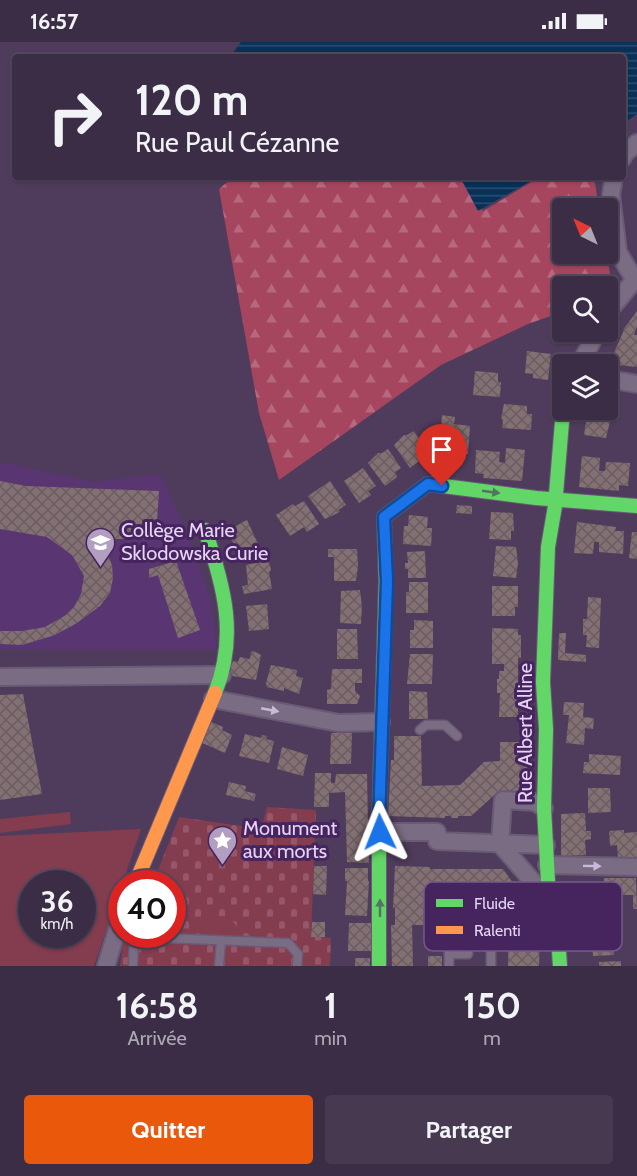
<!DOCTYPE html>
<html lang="fr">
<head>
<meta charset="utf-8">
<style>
	:root { --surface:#3b2d45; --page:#463950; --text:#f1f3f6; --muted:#aca8b3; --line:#54495e; --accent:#ea580c }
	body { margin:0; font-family:Cabin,sans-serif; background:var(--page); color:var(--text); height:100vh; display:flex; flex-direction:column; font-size:22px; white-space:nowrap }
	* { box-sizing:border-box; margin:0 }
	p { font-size:20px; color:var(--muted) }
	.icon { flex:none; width:33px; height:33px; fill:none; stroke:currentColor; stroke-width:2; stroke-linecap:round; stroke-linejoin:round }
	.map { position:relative; height:924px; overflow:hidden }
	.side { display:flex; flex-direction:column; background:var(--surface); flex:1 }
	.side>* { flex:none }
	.hud { position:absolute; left:12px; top:12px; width:614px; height:126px; border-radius:6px; box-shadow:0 2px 4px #0004,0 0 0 2px var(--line); background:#3b2d45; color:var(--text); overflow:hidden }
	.needle { width:39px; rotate:317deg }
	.fabs { position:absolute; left:552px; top:156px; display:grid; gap:12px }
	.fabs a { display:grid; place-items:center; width:66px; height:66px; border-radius:6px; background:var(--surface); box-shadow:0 2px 4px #0004,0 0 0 2px var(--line); font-size:30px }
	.speed { position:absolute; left:18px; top:828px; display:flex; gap:12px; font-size:30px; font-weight:700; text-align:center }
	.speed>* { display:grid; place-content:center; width:78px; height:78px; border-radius:50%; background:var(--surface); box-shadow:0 2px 4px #0004,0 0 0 2px var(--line); line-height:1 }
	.speed small { font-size:15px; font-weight:400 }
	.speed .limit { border:9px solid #d22; background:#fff; color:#111 }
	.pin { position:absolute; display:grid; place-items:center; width:51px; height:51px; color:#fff; margin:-62px -26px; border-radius:50% 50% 50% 0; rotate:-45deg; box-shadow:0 0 6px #0007 }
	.pin .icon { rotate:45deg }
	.me { position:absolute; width:66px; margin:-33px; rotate:358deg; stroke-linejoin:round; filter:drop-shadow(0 0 4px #0008) }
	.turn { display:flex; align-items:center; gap:21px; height:126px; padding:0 24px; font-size:27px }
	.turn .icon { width:78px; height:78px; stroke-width:2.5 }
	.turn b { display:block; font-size:42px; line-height:51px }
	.eta { display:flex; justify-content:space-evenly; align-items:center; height:102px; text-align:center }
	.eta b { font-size:36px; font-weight:700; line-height:42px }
	.action { display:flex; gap:12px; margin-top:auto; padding:12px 24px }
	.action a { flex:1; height:69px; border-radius:6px; background:var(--accent); color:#fff; font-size:24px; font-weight:700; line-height:69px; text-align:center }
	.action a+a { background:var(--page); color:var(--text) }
	.status { display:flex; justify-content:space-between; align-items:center; height:42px; padding:0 30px; background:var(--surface); direction:ltr }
	.status svg { height:16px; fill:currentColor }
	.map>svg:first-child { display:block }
	.built { fill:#593572 }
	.forest { fill:url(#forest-firs) }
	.cemetery { fill:url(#cemetery-stones) }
	.garden { fill:#843c4f; fill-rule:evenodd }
	.water { fill:url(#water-rules) }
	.building { fill:url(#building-cross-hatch) }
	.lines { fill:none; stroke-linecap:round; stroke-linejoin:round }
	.lane-casing { stroke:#6a5a76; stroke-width:11 }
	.street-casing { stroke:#6a5a76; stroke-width:20 }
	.fast-casing { stroke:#6a5a76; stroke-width:16 }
	.slow-casing { stroke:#6a5a76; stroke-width:16 }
	.lane { stroke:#7a6c83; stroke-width:8 }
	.street { stroke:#7a6c83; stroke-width:16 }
	.fast { stroke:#63d668; stroke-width:14 }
	.slow { stroke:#ff974d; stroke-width:14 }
	.oneway { fill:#537462 }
	.oneway2 { fill:#cbb9d9 }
	.route-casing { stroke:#114b97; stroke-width:15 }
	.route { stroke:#1a73e8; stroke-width:10 }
	.labels { text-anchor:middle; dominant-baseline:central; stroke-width:6; stroke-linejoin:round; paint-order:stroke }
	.poi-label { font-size:20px; fill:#e6d3f6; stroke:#46245d; text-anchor:start }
	.street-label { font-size:20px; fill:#e6d3f6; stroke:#46245d }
	.key { fill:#46245d; stroke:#76598b; stroke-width:1.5 }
	.key-label { font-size:16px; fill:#e6d3f6 }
</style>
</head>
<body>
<div class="status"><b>16:57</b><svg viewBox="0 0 49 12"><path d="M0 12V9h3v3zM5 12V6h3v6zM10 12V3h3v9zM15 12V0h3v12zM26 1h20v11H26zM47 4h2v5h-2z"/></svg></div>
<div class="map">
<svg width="637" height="924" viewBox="0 0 637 924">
	<defs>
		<pattern id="forest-firs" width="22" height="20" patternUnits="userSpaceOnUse" patternTransform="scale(1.5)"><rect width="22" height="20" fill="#a5455e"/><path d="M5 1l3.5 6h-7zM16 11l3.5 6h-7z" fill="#b6687e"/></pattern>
		<pattern id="cemetery-stones" width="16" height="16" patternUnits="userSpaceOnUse" patternTransform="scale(1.5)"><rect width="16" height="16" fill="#843c4f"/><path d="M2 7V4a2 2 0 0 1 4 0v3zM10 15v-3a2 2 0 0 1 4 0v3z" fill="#955769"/></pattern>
		<pattern id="water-rules" width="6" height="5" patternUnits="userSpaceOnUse" patternTransform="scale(1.5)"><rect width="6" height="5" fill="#083158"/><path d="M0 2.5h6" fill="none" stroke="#2c4e71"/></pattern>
		<pattern id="building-cross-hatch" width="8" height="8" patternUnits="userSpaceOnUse" patternTransform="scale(1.5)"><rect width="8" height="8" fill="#837072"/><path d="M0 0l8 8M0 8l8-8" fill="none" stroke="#6a5c62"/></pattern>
	</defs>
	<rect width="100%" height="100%" fill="#4f3c5c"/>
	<path class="built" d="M0,420L93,440L160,432L188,493L211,558L217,607H0Z"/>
	<path class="forest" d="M233,135H463L483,169L540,135H594L599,166H562V212H607L612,246L608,253V244H562V270L528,282L441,323L279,438L259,371L219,147Z"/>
	<path class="cemetery" d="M267,765L316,768L311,894L331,896L330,924H120L124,895L172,892V842L153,841L179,775L261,787Z"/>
	<path class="garden" d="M70,770L71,782L0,791V777Z
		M141,787L94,924H0V794ZM32,842H82V892H32Z
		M222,874C233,877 238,883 240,895L201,892C204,881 210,876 222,874Z"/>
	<path class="water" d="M241,0H637V72L623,82L622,15H230Z
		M460,135H538L478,169Z"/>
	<path class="building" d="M637,269V284L634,293H637V325L609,322L624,288H623Z
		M527,309L551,312L548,338L533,336V332L525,331Z
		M475,329L498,331V340H501L500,355L473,353Z
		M504,362L527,364V372H532L531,388L502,386L503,378L501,376Z
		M587,372L611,375L606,396L584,393Z
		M442,373L455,375L454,382L470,384L468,412L450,411L451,407L439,406Z
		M414,389L427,408L421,412L423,416L410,426L394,403L404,393H407Z
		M506,406L525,408L522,439L483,436L484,432L475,431L476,408L500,410L499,420L505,421Z
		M388,407L401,426L395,430L397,435L385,444L368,421L378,411H382Z
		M582,414L600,416L599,429H605L606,420L630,421L628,444L619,443V449L579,445Z
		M363,426L376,444L368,449L371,453L359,461L344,439Z
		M0,439L26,444L159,449L156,497H92L107,511L112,523L113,536L110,551L100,564L77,581L55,593L22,603L0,602V589H22L45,585L66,573L74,565L81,552L84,534L72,513L47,495L0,487Z
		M330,439L346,463L338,468L340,470L325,477L308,454Z
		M304,459L319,482L307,490L304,485L290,494L276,473L293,462L295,464Z
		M457,463L472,464V472L456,471Z
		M491,470L513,471L514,489H511V498L489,497Z
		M409,473L428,475L427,486H432L431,504L403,502L404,484H408Z
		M247,478L260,506L242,515L226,489Z
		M577,480L616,485L615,489H624L623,512L599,510V500H594L593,512L574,511Z
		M632,490H637V517L629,516Z
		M496,504L516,505L518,521L516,536L493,534Z
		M328,507H357L358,524L356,539H334V515H328Z
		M425,509L426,536H408V527H405V521H408L407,510Z
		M176,519L200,588L178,596L158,533L149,536V527Z
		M266,519L269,520L271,528L269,530L272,547L244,552L242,544L248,543L246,523Z
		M409,540H428V571H406V550H409Z
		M492,544H518V565H515V574H492Z
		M360,548L362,565L361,582L340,581L341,549Z
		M588,555L601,556L599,606L586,605L587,593H583V577H587Z
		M267,562L269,587L249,589L246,564Z
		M414,578L433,579V606H410V588H414Z
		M492,586L518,587V593H521V616H518V675H499L500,651H497V637H499V629H504V622H492Z
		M337,587H357L358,617H337Z
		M559,591H566L565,611L586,613V620L558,618Z
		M254,609L261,613L256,638L227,633L233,619L238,620L240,615L250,617L251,610Z
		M410,612H433L432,642H407Z
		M271,623L297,628L296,634L303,636L299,652L284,646V649L267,645L266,641Z
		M332,627H362V641H355V649L360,654L357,662H327V648L331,647Z
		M409,649L427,650L428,677H409Z
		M23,652L42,752L0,758V653Z
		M564,660L584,661L583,675L594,676L593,687L585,686L584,703L566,701L569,673H563Z
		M209,679L223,685L222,688L232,693L225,711L200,700Z
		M331,691H352L351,722H330Z
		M245,692L261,696L262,693L267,694L266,697L274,699L269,721L239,714Z
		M394,694H421L422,744L460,743L484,720L500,719V700H527L528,745L524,750H498L471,774H458V776H451V774H445V776L388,774L391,718H394Z
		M282,705L308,713L303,734L277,727Z
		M589,712L621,714L620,733L583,731L584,720H589Z
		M315,731H331V741H335L336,732H367L369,821L347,820L345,750L329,751V765H314Z
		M229,740L246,744L245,749L256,752L254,759L226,753Z
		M588,746H610L611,770L588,771Z
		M585,771L586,789H591V797L585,798L586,813L561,814V772Z
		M624,788V791L637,790V815L618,816L617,803L610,804L609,789Z
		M314,824H327L326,853L313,852Z
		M395,824L430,825V827H503L540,879L539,924H508L509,887L486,859L424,857L423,883H412L413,924H392L391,883H395V866H393Z
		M345,826H368V839H369L367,874L345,873L347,839H345Z
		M604,836H636L637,867H633V853H618V868L605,869Z
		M312,880H325V895H311Z
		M349,881H371V909H348Z
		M613,884L614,913L593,914L592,897H588L587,885Z
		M428,914H442V924H428Z
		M355,916H370V924H355Z
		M621,919V924H599V920Z"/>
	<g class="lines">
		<defs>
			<path id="lane" d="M420,688L426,683H445L457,694
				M114,894L288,901L298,912L297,924
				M491,905V924
				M449,912H468L466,871
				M133,924L134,896
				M219,924L221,899
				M449,924V859"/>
			<path id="street" d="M622,117L625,111L637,101
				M614,135L611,153L618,210L634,237
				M608,270L637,235
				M580,322L597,290
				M608,337L637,342
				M0,635L222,633
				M213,657L339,681L381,680
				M544,766L535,760L503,758L500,802L549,858
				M380,790H437V799L546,803
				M547,823L637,825
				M106,924L122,872"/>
			<path id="fast" d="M205,488C224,544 238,594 215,651
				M379,924V780L386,539L384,475L428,442L536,456L637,464
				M560,924L558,894L549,858L544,766L546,687L543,640L548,505L555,464L563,368"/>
			<path id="slow" d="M135,842L215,651"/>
		</defs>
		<use href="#lane" class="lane-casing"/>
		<use href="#street" class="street-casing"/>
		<use href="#fast" class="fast-casing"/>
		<use href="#slow" class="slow-casing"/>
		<use href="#lane" class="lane"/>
		<use href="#street" class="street"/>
		<use href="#fast" class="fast"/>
		<use href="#slow" class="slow"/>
	</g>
	<defs><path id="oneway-solid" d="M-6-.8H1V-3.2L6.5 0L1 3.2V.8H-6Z" transform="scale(1.5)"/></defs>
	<g class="oneway">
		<use href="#oneway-solid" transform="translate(491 450) rotate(8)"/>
		<use href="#oneway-solid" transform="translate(380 866) rotate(-90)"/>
	</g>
	<g class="oneway2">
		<use href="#oneway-solid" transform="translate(270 668) rotate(11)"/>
		<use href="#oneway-solid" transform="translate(592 824) rotate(1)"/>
	</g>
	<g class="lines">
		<defs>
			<path id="route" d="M380,790L379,780L387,539L384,475L428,442L442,444"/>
		</defs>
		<use href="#route" class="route-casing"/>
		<use href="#route" class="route"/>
	</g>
	<defs>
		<symbol id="school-pin" viewBox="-11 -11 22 30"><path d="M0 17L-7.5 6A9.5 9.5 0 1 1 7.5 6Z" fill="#b19ec0" stroke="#46245d"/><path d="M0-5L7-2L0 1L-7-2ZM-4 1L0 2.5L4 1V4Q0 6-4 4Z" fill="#fff"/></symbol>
		<symbol id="sight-pin" viewBox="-11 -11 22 30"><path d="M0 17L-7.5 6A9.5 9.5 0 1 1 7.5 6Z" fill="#b19ec0" stroke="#46245d"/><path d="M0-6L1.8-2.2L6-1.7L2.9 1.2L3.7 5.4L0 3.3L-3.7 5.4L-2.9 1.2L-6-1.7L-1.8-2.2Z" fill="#fff"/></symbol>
	</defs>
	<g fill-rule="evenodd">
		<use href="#school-pin" x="84" y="484" width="33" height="45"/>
		<use href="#sight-pin" x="206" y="782" width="33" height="45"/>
	</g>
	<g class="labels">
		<g class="poi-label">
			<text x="121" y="488">Collège Marie<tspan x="121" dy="23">Sklodowska Curie</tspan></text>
			<text x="243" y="786">Monument<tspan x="243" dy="23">aux morts</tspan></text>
		</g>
		<g class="street-label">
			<text transform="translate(525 691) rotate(-90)">Rue Albert Alline</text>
		</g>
	</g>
	<rect x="424" y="840" width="198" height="69" rx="9" class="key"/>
	<rect x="436" y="857" width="27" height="8" fill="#63d668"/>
	<rect x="436" y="884" width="27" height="8" fill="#ff974d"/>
	<g class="key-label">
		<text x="474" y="867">Fluide</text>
		<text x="474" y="894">Ralenti</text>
	</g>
</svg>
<div class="fabs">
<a><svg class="needle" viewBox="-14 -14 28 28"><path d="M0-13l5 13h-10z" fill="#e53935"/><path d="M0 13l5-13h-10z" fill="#aca8b3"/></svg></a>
<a><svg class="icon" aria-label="search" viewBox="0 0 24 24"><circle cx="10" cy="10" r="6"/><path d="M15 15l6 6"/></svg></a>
<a><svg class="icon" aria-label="layers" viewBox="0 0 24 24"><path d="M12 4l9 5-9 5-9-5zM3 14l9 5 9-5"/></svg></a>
</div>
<div class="speed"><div>36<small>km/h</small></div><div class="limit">40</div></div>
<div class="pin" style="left:442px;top:444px;background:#d93025"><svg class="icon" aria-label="arrive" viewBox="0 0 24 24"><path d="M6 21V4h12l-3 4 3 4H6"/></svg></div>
<svg class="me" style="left:380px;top:790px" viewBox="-20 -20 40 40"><path d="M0-17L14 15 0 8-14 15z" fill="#1a73e8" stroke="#fff" stroke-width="4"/></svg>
<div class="hud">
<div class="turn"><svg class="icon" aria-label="right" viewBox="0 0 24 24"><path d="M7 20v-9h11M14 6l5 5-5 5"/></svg><div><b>120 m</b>Rue Paul Cézanne</div></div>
</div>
</div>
<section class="side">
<div class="eta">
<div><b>16:58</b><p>Arrivée</p></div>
<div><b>1</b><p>min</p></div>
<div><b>150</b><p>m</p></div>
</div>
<div class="action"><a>Quitter</a><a>Partager</a></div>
</section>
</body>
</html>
